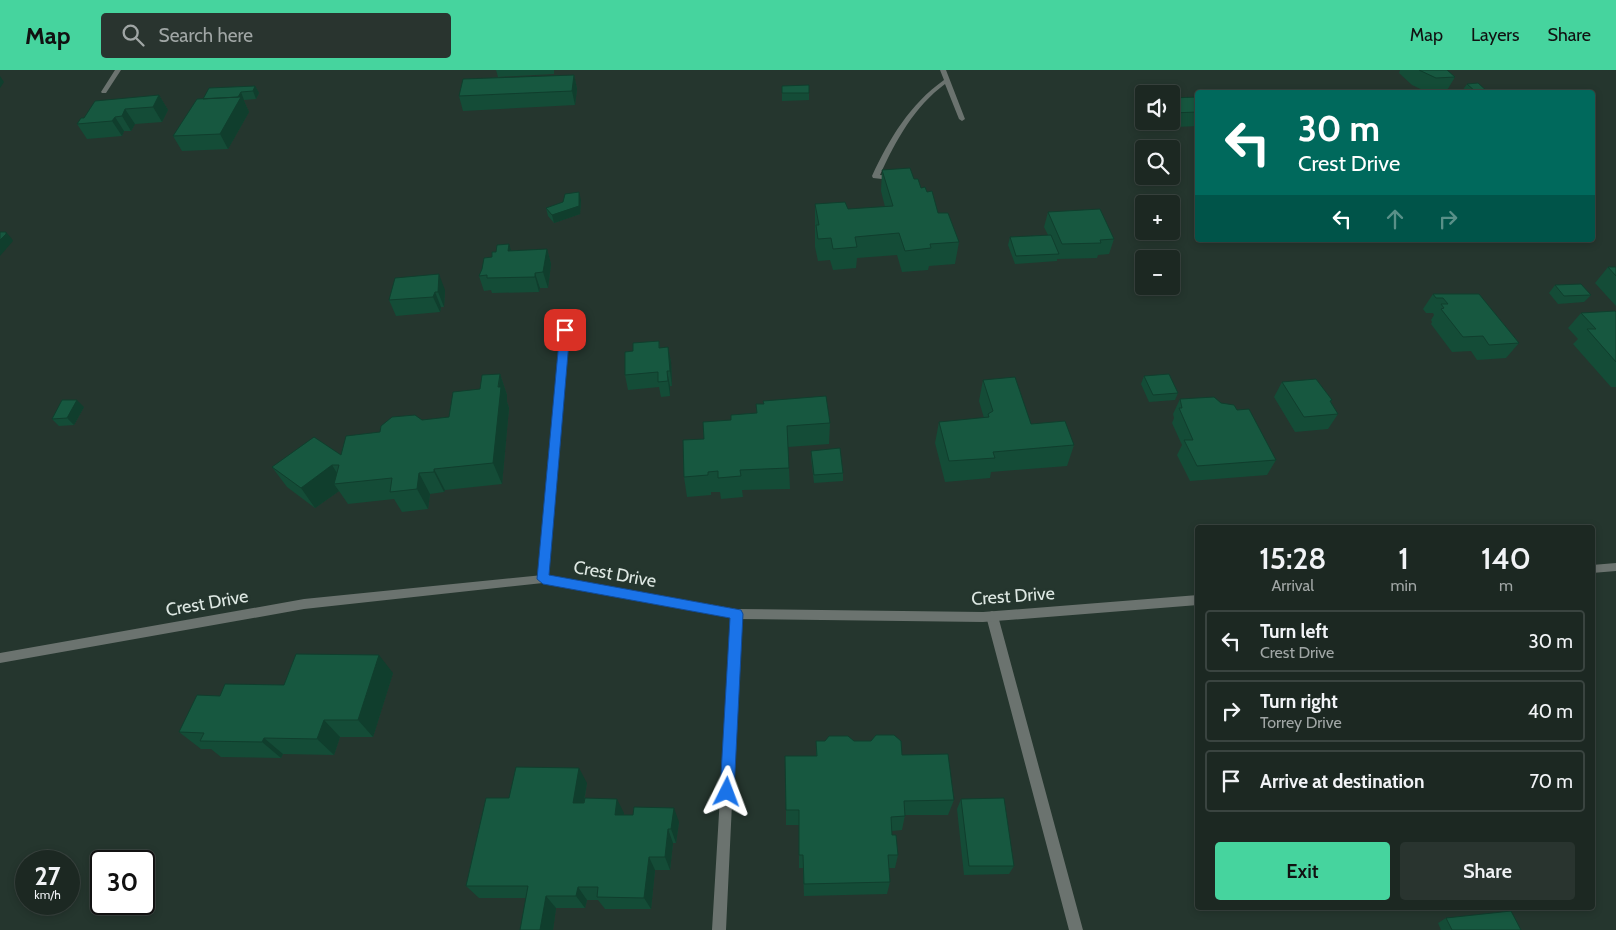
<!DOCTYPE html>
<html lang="en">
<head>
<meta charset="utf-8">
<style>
	:root { --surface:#1c2822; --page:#29342f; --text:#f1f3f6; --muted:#a0a6a5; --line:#3a4440; --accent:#46d49e }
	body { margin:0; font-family:Cabin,sans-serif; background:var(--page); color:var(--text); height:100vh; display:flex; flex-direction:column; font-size:19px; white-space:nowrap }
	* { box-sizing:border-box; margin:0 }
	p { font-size:16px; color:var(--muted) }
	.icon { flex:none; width:28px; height:28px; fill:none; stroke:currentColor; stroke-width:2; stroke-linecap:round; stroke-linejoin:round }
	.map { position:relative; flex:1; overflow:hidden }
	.drawer { position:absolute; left:1195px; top:455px; width:400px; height:385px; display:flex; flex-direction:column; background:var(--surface); border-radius:5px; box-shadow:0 2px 8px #0003,0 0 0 1px var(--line) }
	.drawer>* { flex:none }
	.top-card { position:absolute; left:1195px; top:20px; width:400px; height:152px; border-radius:5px; box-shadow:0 2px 8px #0003,0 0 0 1px var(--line); background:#00695c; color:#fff; overflow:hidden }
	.fabs { position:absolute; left:1135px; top:15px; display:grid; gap:10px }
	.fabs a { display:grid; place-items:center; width:45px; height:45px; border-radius:5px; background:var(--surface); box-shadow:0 2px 8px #0003,0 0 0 1px var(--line); font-size:25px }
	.speed { position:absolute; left:15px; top:780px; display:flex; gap:10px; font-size:25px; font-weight:700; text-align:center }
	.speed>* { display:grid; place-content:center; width:65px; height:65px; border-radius:50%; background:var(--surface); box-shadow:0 2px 8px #0003,0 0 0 1px var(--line); line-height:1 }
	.speed small { font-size:12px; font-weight:400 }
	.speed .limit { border:2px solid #111; border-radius:8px; background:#fff; color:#111 }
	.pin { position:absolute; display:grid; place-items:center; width:42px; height:42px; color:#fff; margin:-21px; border-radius:10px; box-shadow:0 2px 8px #0006 }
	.me { position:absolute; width:55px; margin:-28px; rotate:3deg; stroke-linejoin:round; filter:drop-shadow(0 0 4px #0008) }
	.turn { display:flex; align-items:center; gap:18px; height:105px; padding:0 20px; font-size:22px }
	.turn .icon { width:65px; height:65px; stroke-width:2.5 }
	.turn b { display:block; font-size:35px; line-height:42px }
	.lanes { display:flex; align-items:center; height:48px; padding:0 20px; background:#0003; justify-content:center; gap:25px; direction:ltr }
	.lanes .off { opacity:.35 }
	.eta { display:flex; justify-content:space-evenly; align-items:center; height:85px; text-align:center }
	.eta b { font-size:30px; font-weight:600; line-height:35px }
	.cta { display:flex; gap:10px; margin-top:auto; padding:10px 20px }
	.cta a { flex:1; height:58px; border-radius:5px; background:var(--accent); color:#111; font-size:20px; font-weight:600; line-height:58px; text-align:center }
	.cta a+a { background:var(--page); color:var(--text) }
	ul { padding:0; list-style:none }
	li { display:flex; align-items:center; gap:15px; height:62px; margin:0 10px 8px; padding:0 10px; border:2px solid var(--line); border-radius:5px }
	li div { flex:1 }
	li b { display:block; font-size:19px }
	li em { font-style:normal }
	header { display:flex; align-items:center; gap:30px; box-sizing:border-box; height:70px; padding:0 25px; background:var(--accent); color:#111 }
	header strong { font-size:24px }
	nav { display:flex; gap:28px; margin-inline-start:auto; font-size:18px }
	.search { width:350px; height:45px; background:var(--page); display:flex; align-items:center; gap:12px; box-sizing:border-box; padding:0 18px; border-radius:5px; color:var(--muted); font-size:19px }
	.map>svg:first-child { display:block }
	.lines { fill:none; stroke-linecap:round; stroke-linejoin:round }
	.service { fill:#6b736f; fill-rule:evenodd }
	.minor { fill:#6b736f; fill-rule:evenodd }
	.tertiary { fill:#6b736f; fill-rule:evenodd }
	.wall { fill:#144c37 }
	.shaded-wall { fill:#103e2d }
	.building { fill:#175840; stroke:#103e2d }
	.route { fill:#1a73e8; stroke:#114b97 }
	.labels { text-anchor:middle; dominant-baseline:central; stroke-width:5; stroke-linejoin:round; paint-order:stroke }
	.street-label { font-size:18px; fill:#dee8e3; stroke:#25362e }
</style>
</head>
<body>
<header>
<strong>Map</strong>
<div class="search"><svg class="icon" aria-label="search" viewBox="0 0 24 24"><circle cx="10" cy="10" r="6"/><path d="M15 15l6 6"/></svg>Search here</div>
<nav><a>Map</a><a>Layers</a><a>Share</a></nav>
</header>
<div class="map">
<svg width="1616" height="860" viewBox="0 0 1616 860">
	<rect width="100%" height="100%" fill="#25362e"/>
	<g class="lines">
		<path class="service" d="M115,0H121L106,23H102L101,22Z
			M940,0H946L965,49L962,51L959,49L945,14C914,37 896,70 880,105L889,106L890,108L888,113H882V109L873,108L872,106C889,69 910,34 944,10Z
			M992,541L996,543L998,546L1083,860H1069L986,546L988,543Z"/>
		<path class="minor" d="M565,257L569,260L548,509L547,512L543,513L539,512L538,509L561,260Z
			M736,539L740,541L741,544L726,860H712L731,544L732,541Z"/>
		<path class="tertiary" d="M1616,493V501L1592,503V495Z
			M543,505L736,539L983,542L1198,525V535L983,552L736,549L543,513L304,539L0,593V583L304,529Z"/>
	</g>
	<path class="wall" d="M496,0H554V4L498,7Z
		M1400,0H1447L1455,7L1446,22H1427L1412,15L1399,3Z
		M574,5L577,19L575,35L463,41L459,26Z
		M1467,14L1488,22H1464L1462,21Z
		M809,15V30L782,31V16Z
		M255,16L259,23L256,29L244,30V31L249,42L228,79L182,81L173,66L203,29Z
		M159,25L168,40L162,52L135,54L131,61H124L122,66L87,69L77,54L84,48Z
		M1198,27V56L1154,58L1149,51H1171V28Z
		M882,100L914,109L921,118L927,122L938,143L959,172L955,194L929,196L928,200L902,202L897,185L857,188L856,198L833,200L830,190L818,191L815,177V134L848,139L885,137L881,121Z
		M581,130L580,144L554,153L548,146L546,138Z
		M1048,142L1114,169L1109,184L1098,185L1097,188L1057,189V191L1015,194L1008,175L1010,167L1048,165L1044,157Z
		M547,179L551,194L548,218H540L539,222L492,223L491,220L484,221L479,206L492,187L511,181Z
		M1608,197H1616V236L1595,213Z
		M1555,215L1591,225L1584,232L1558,234L1549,223Z
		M445,220L444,237H441L440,242L396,246L389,230Z
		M1433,224H1479L1519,273L1506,288L1477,290L1471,281L1452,282L1431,254L1432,252L1431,250L1434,245L1433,243H1426L1423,239Z
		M1616,242V317H1611L1573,274L1578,269L1568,258L1581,243Z
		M659,271L660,278L668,277L671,292L672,316H670V326L661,327L659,317L628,320L625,305L633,281Z
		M500,304L507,325V332L509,338L502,414L445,420L444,422L430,424L428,439L402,442L394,429L348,434L339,421L315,438L287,417L272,397L341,385L380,362L422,350L449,347L480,319Z
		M1144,306L1178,323L1175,330L1149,332L1141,314Z
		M983,310L1031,354L1074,375L1067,396L991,402L990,408L945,412L935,373L939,352L984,348L979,331Z
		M1282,312L1332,330L1331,332L1338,344L1328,359L1295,362L1274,327Z
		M1180,329L1221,333L1237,340L1276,390L1267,405L1190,411L1177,385L1182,375L1172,353L1174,348L1173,344Z
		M84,337L74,355L59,356L52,349Z
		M703,352L830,353L829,374L788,377L790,419L742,420L743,427L721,429L720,422H711V425L687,427L684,407L704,369Z
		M811,381L843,403V411L814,413L811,388Z
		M393,603L373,667H340L334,685L283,684L281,688L221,687L211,679H201L179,662L220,626L284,615Z
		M816,671H854L902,685L954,730L948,745H905L902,760L892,761V765L898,785L895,798H889L890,812L887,824L804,826L803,798H799V755H786V740L816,686Z
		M587,713L584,733L624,743V745L679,752L676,773H673L670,800H655L651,839H605L598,830H587L585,838H556L553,860H520L526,828H479L466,816L509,728Z
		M961,729L1014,796L1009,804L964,805L957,739Z
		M1446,848L1521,860H1441L1438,853Z"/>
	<path class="shaded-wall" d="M574,5L577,19L575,35L572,21Z
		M0,6L4,12L0,18Z
		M255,16L259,23L256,29L253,21Z
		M241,22L244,30V31L249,42L228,79L220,64Z
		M159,25L168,40L162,52L153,37Z
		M125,39L135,54L131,61L122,46Z
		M115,47L124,61L122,66L112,51Z
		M579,122L581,130L580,144L554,153L552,145Z
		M6,162L12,169L13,171L0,186V170Z
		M509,174L514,189L508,181Z
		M547,179L551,194L548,218L543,202Z
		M535,203L540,218L539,222L535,207Z
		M439,204L445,220L444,237L438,222Z
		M435,222L441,237L440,242L433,227Z
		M668,277L671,292L672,316L670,301Z
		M667,301L670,316V326L668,311Z
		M500,304L507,325V332L509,338L502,414L493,393Z
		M77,330L84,337L74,355L67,348Z
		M332,395L343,413L334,414L339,421L315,438L301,418Z
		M434,399L445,420L444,422L434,402Z
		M419,403L430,424L428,439L417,419Z
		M379,585L393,603L373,667L358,650Z
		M324,650L340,667L334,685L317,669Z
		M264,668L283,684L281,688L262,672Z
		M579,698L587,713L581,747L573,733Z
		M617,729L624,743L622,759L615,745Z
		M674,738L679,752L676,773L671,759Z
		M668,759L673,773L670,800L665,787Z
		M649,787L655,800L651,839L644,828Z
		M578,817L587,830L585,838L576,826Z
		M546,826L556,838L553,860H540Z"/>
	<path class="building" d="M1419,0H1447L1455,7L1436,8Z
		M574,5L572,21L459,26L463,9Z
		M1478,13L1488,22H1476L1467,14Z
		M809,15V23H782V16Z
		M255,16L253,21L241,22L238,27L203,29L209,18Z
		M159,25L153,37L125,39L122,46L115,47L112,51L77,54L81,48H84L95,31Z
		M241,27L220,64L173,66L197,29Z
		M1198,27V42L1171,43V28Z
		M910,98L914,109H918L921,118L925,117L927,122L932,121L938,143H948L959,172L930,174L931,178L905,181L899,163L855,167L857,177L833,179L831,168L818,169L816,155H819L815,134L845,132L848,139L893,136L882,100Z
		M579,122V136L552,145L546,138L563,132L565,124Z
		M1100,139L1114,169L1100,170L1101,173L1062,174L1048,142Z
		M0,162H6V164L0,170Z
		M1051,165L1059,184L1016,186L1010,167Z
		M509,174L508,181L547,179L543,202L535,203V207L487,208V205L479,206L482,199L484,188L492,187V182H496L497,175Z
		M1608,197H1616V206Z
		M439,204L438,222H435L433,227L389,230L395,208Z
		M1581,214L1591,225L1564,226L1555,215Z
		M1433,224H1479L1519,273L1489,275L1483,266L1463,267L1441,239L1444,238L1441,234H1448L1443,228H1436Z
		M1615,241L1616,242V292L1587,259H1596L1581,243Z
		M659,271V278L668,277L670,301H667L668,311L658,312V302L625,305V282L633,281V273Z
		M500,304L498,317H501L493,393L434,399V402L419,403L417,419L390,422L392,408L334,414L339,395H332L301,418L272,397L314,367L341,385L346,366L380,362L381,356L392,347L415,345L422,350L449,347L453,322L480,319L482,305Z
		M1169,304L1178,323L1153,325L1144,306Z
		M1015,307L1031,354L1065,351L1074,375L993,382L995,388L949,391L939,352L989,347L988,344L993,341L983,310Z
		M1316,309L1332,330L1330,331L1338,344L1304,347L1282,312Z
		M826,326L830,353L787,356L789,398L740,400L741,406L718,408V401L708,402V405L684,407L683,370L704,369L703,352L731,350V345L757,343L756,334H764L763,331Z
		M1214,327L1221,333L1234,335L1237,340L1249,339L1276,390L1197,396L1184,370H1193L1179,338H1182L1180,329Z
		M62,330H77L67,348L52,349Z
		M840,378L843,403L814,405L811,381Z
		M296,584L379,585L358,650H324L317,669L264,668L262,672L200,671L204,663L179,662L197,625L220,626L225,614L284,615Z
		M876,665H894L901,671L902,685L948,684L954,730L904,731L905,746L891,747L892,765H896L898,785H888L890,812L804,814L803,785H799V740H786L785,686H817L816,671H825L829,666H848L854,671H871Z
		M516,697L579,698L573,733H584L585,728L617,729L615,745H633L634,737L674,738L671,759H668L665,787H649L644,828L597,827L598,817H578L576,826H546L540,860H520L528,816H466L486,728H509Z
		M1004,728L1014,796H969L961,729Z
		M1511,841L1521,860H1452L1446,848Z"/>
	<path class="route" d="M565,257L570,260L549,505L741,540L743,544L734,722L732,727L727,729L722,727L720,722L730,548L543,514L537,509L560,260Z"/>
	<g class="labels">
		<g class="street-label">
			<text transform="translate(615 504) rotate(10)">Crest Drive</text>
			<text transform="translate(1013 526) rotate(-4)">Crest Drive</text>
			<text transform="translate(207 533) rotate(-10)">Crest Drive</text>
		</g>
	</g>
</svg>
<div class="fabs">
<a><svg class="icon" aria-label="sound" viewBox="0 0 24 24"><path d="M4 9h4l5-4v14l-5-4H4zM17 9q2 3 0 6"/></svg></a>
<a><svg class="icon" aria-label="search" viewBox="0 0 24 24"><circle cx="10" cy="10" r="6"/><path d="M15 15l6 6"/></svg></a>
<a>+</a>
<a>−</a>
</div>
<div class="speed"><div>27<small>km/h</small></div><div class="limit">30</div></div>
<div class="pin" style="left:565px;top:260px;background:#d93025"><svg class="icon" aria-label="arrive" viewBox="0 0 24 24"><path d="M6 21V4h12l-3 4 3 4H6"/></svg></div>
<svg class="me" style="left:727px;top:722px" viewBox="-20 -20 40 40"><path d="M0-17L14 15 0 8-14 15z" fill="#1a73e8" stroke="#fff" stroke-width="4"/></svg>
<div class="top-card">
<div class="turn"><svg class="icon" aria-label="left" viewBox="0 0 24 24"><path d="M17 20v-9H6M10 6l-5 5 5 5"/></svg><div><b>30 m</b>Crest Drive</div></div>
<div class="lanes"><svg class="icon" aria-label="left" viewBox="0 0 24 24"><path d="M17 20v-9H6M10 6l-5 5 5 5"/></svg><svg class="icon off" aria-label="ahead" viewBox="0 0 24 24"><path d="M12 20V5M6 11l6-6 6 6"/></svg><svg class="icon off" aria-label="right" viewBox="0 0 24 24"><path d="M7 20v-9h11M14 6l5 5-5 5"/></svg></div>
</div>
<section class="drawer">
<div class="eta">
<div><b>15:28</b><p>Arrival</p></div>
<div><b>1</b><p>min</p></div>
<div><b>140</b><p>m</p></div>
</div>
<ul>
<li><svg class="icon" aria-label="left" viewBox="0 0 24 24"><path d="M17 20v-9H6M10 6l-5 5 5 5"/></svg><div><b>Turn left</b><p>Crest Drive</p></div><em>30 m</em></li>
<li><svg class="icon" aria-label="right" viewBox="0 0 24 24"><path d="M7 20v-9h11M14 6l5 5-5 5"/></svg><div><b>Turn right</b><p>Torrey Drive</p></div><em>40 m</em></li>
<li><svg class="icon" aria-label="arrive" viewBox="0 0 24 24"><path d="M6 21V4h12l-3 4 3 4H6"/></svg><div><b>Arrive at destination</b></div><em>70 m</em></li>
</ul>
<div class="cta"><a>Exit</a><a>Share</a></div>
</section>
</div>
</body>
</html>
